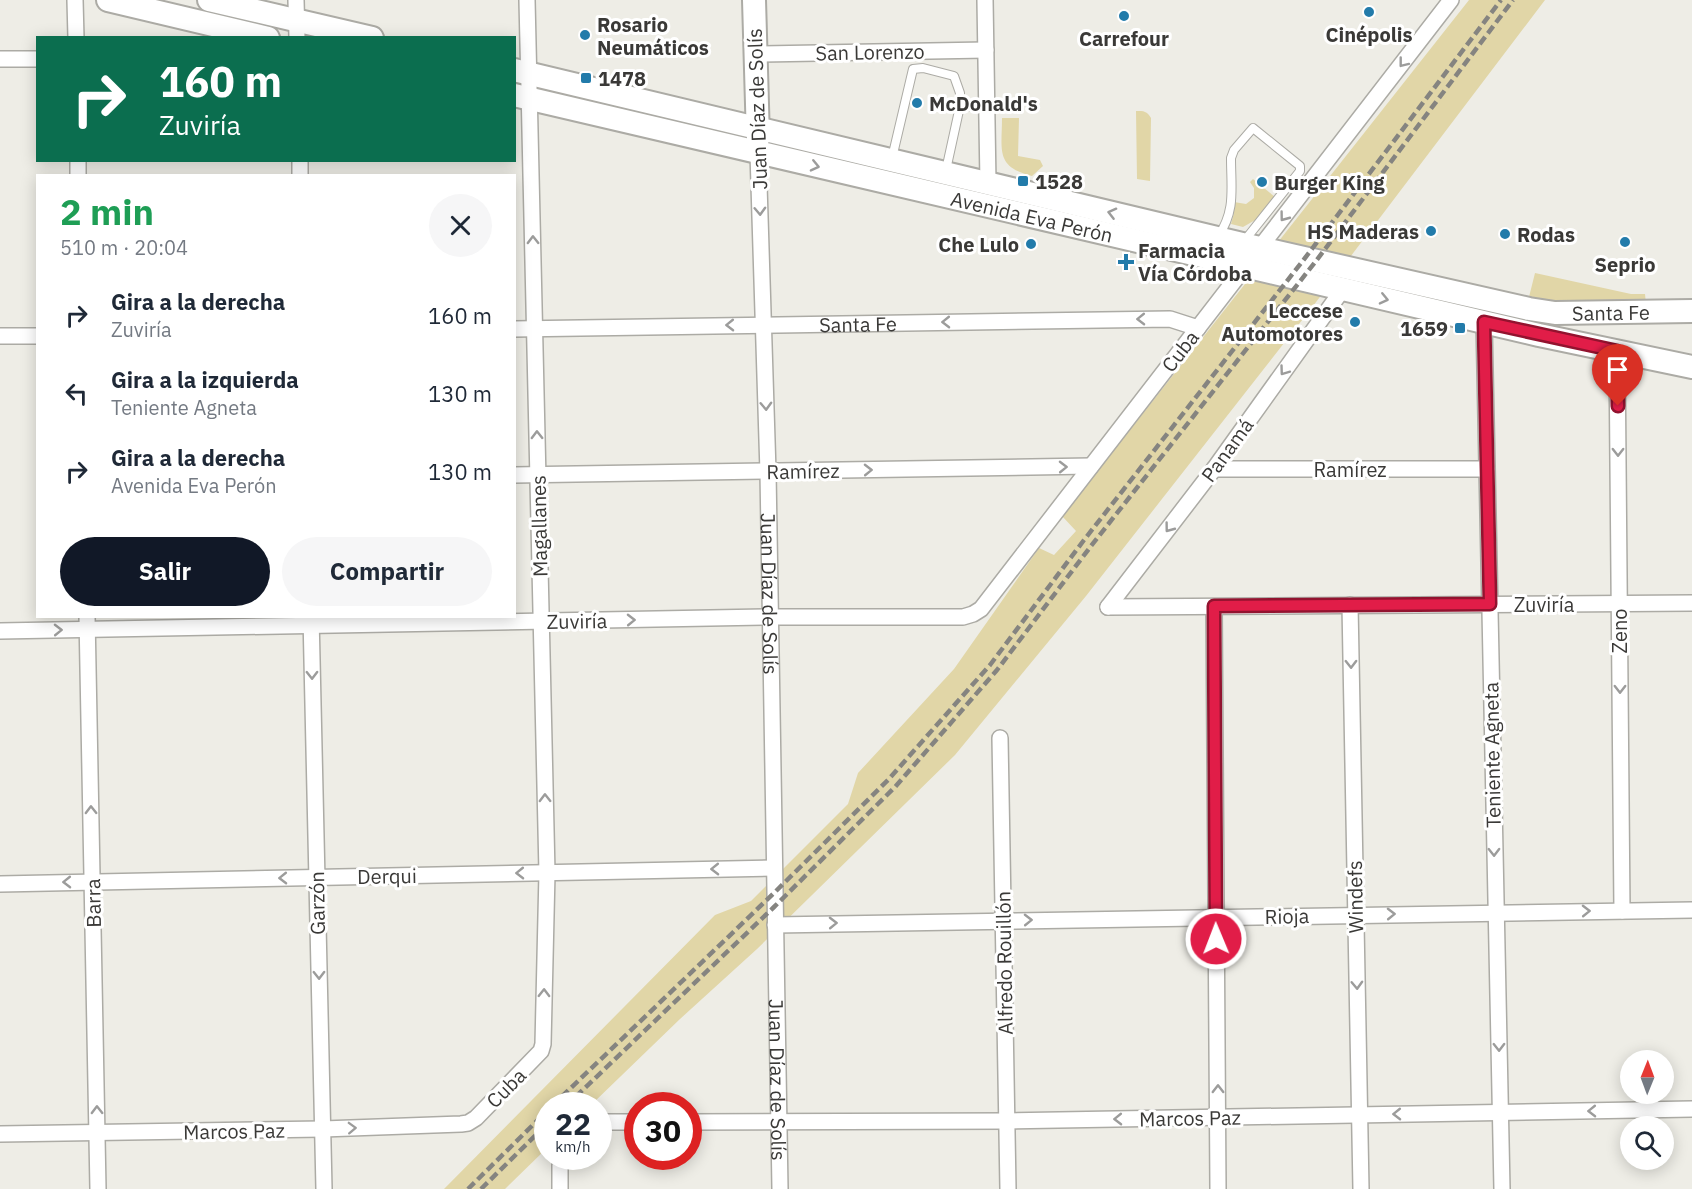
<!DOCTYPE html>
<html lang="es">
<head>
<meta charset="utf-8">
<style>
	:root { --surface:#fff; --page:#f6f6f7; --text:#1f2937; --muted:#747a83; --accent:#111827 }
	body { margin:0; font-family:"IBM Plex Sans",sans-serif; background:var(--page); color:var(--text); height:100vh; display:flex; flex-direction:column; font-size:22px; white-space:nowrap }
	* { box-sizing:border-box; margin:0 }
	p { font-size:20px; color:var(--muted) }
	.icon { flex:none; width:33px; height:33px; fill:none; stroke:currentColor; stroke-width:2; stroke-linecap:round; stroke-linejoin:round }
	.map { position:relative; flex:1; overflow:hidden }
	.side { position:absolute; left:36px; top:174px; width:480px; height:444px; display:flex; flex-direction:column; background:var(--surface); border-radius:0px; box-shadow:0 3px 15px #0003 }
	.side>* { flex:none }
	.top-card { position:absolute; left:36px; top:36px; width:480px; height:126px; border-radius:0px; box-shadow:0 3px 15px #0003; background:#0b6e4f; color:#fff; overflow:hidden }
	.needle { width:39px; rotate:1deg }
	.tools { position:absolute; left:1620px; top:1050px; display:grid; gap:12px }
	.tools a { display:grid; place-items:center; width:54px; height:54px; border-radius:50%; background:var(--surface); box-shadow:0 3px 15px #0003; font-size:30px }
	.speed { position:absolute; left:534px; top:1092px; display:flex; gap:12px; font-size:30px; font-weight:700; text-align:center }
	.speed>* { display:grid; place-content:center; width:78px; height:78px; border-radius:50%; background:var(--surface); box-shadow:0 3px 15px #0003; line-height:1 }
	.speed small { font-size:15px; font-weight:400 }
	.speed .limit { border:9px solid #d22; background:#fff; color:#111 }
	.pin { position:absolute; display:grid; place-items:center; width:51px; height:51px; color:#fff; margin:-62px -26px; border-radius:50% 50% 50% 0; rotate:-45deg; box-shadow:0 0 6px #0007 }
	.pin .icon { rotate:45deg }
	.me { position:absolute; width:66px; margin:-33px; rotate:359deg; stroke-linejoin:round; filter:drop-shadow(0 0 4px #0008) }
	.turn { display:flex; align-items:center; gap:21px; height:126px; padding:0 24px; font-size:27px }
	.turn .icon { width:78px; height:78px; stroke-width:2.5 }
	.turn b { display:block; font-size:42px; line-height:51px }
	.round { display:grid; place-items:center; flex:none; width:63px; height:63px; border-radius:32px; background:var(--page) }
	.head { display:flex; align-items:center; justify-content:space-between; height:102px; padding:0 24px }
	h1 { font-size:36px; font-weight:700; line-height:45px; color:#1e9e55 }
	.button { display:flex; gap:12px; margin-top:auto; padding:12px 24px }
	.button a { flex:1; height:69px; border-radius:36px; background:var(--accent); color:#fff; font-size:24px; font-weight:700; line-height:69px; text-align:center }
	.button a+a { background:var(--page); color:var(--text) }
	ul { padding:0; list-style:none }
	li { display:flex; align-items:center; gap:18px; height:78px; padding:0 24px }
	li div { flex:1 }
	li b { display:block; font-size:22px }
	li em { font-style:normal }
	.map>svg:first-child { display:block }
	.green { fill:#e1d6a7 }
	.lines { fill:none; stroke-linecap:round; stroke-linejoin:round }
	.service-casing { stroke:#acaba5; stroke-width:10 }
	.minor-casing { stroke:#acaba5; stroke-width:18 }
	.secondary-casing { stroke:#acaba5; stroke-width:26 }
	.service { stroke:#fff; stroke-width:8 }
	.minor { stroke:#fff; stroke-width:15 }
	.secondary { stroke:#fff; stroke-width:22 }
	.rail { stroke:#858480; stroke-width:4.5; stroke-dasharray:9 4.5; stroke-linecap:butt }
	.oneway { stroke:#9c9c9b }
	.route-casing { stroke:#92132f; stroke-width:15 }
	.route { stroke:#e11d48; stroke-width:10 }
	.poi-dot { fill:#227baa; stroke:#fff; stroke-width:2 }
	.labels { text-anchor:middle; dominant-baseline:central; stroke-width:6; stroke-linejoin:round; paint-order:stroke }
	.poi-label { font-size:20px; font-weight:bold; fill:#3a3937; stroke:#fff; text-anchor:start }
	.street-label { font-size:20px; fill:#3a3937; stroke:#fff }
</style>
</head>
<body>
<div class="map">
<svg width="1692" height="1189" viewBox="0 0 1692 1189">
	<rect width="100%" height="100%" fill="#eeede6"/>
	<path class="green" d="M1469,0H1545L1310,310L1086,596L955,755L757,949L680,1019L591,1105L548,1106L547,1148L505,1189H444L715,915L751,901L848,804L858,773L954,669L1039,548L1054,555L1076,531L1062,516Z
		M1136,111C1144,111 1147,111 1151,118L1150,181L1137,179Z
		M1002,118H1019L1018,156L1040,160L1043,166L1032,176C995,167 1002,150 1002,118Z
		M1253,179L1275,197L1257,219L1243,227L1231,224L1234,213V202L1246,204L1254,198V188L1250,182Z
		M1535,273L1631,294H1645L1646,304L1528,301Z"/>
	<g class="lines">
		<defs>
			<path id="service" d="M960,106L987,108
				M892,158L913,69L923,68L954,76L960,93V106L946,170
				M1218,237C1236,210 1231,189 1231,158L1234,150L1253,128L1300,166V171L1245,240"/>
			<g id="minor">
				<path d="M75,0L76,38"/>
				<path d="M296,0L297,38"/>
				<path d="M985,0L988,183"/>
				<path d="M755,54L986,50"/>
				<path d="M0,59H38"/>
				<path id="s1" d="M758,153L768,472L780,1189"/>
				<path d="M78,160V176"/>
				<path d="M300,160V176"/>
				<path d="M1484,322L1502,1189"/>
				<path id="s2" d="M514,329L1170,319L1198,328"/>
				<path d="M0,336H38"/>
				<path d="M1617,351L1622,911"/>
				<path d="M1214,469H1487"/>
				<path d="M514,475L1091,466"/>
				<path d="M1350,605L1361,1189"/>
				<path d="M1108,607L1692,603"/>
				<path d="M1108,607L1214,469L1343,289"/>
				<path d="M1214,607L1218,1189"/>
				<path d="M87,616L98,1189"/>
				<path d="M311,616L324,1189"/>
				<path d="M0,631L769,617H963L973,614L981,609L1451,0"/>
				<path d="M1000,738L1008,1189"/>
				<path d="M0,884L774,868"/>
				<path d="M775,925L1692,910"/>
				<path d="M598,1122H638"/>
				<path d="M688,1122L1008,1121L1692,1109"/>
				<path d="M0,1134L323,1129L461,1124L468,1123L476,1118L541,1051L543,1044L547,873L527,0"/>
				<path d="M560,1165V1189"/>
			</g>
			<g id="secondary">
				<path d="M108,0L268,38"/>
				<path d="M209,0L372,38"/>
				<path d="M754,0L758,139"/>
				<path id="s3" d="M514,70L1242,244L1529,309L1555,313L1692,311"/>
				<path id="s4" d="M514,95L1539,335L1692,367"/>
			</g>
		</defs>
		<use href="#service" class="service-casing"/>
		<use href="#minor" class="minor-casing"/>
		<use href="#secondary" class="secondary-casing"/>
		<use href="#service" class="service"/>
		<use href="#minor" class="minor"/>
		<use href="#secondary" class="secondary"/>
		<path class="rail" d="M552,1106L774,893L888,780L990,665L1084,540L1305,258L1501,0
			M566,1106L774,907L895,787L997,670L1091,546L1316,261L1513,0
			M468,1189L548,1110
			M481,1189L548,1123"/>
	</g>
	<defs><path id="oneway-chevron" d="M-2-3.5L2.5 0L-2 3.5" fill="none" stroke-width="1.6" stroke-linecap="round" stroke-linejoin="round" transform="scale(1.5)"/></defs>
	<g class="oneway">
		<use href="#oneway-chevron" transform="translate(1403 63) rotate(128)"/>
		<use href="#oneway-chevron" transform="translate(815 166) rotate(13)"/>
		<use href="#oneway-chevron" transform="translate(760 211) rotate(88)"/>
		<use href="#oneway-chevron" transform="translate(1112 213) rotate(-166)"/>
		<use href="#oneway-chevron" transform="translate(1284 217) rotate(127)"/>
		<use href="#oneway-chevron" transform="translate(533 240) rotate(-91)"/>
		<use href="#oneway-chevron" transform="translate(1384 299) rotate(13)"/>
		<use href="#oneway-chevron" transform="translate(1141 319) rotate(179)"/>
		<use href="#oneway-chevron" transform="translate(946 322) rotate(179)"/>
		<use href="#oneway-chevron" transform="translate(730 325) rotate(179)"/>
		<use href="#oneway-chevron" transform="translate(1284 371) rotate(126)"/>
		<use href="#oneway-chevron" transform="translate(766 406) rotate(88)"/>
		<use href="#oneway-chevron" transform="translate(537 435) rotate(-91)"/>
		<use href="#oneway-chevron" transform="translate(1618 452) rotate(90)"/>
		<use href="#oneway-chevron" transform="translate(1063 467) rotate(-1)"/>
		<use href="#oneway-chevron" transform="translate(868 470) rotate(-1)"/>
		<use href="#oneway-chevron" transform="translate(1169 528) rotate(127)"/>
		<use href="#oneway-chevron" transform="translate(631 620) rotate(-1)"/>
		<use href="#oneway-chevron" transform="translate(58 630) rotate(-1)"/>
		<use href="#oneway-chevron" transform="translate(1351 664) rotate(89)"/>
		<use href="#oneway-chevron" transform="translate(312 675) rotate(89)"/>
		<use href="#oneway-chevron" transform="translate(1620 689) rotate(90)"/>
		<use href="#oneway-chevron" transform="translate(545 798) rotate(-91)"/>
		<use href="#oneway-chevron" transform="translate(91 810) rotate(-91)"/>
		<use href="#oneway-chevron" transform="translate(1494 852) rotate(89)"/>
		<use href="#oneway-chevron" transform="translate(715 869) rotate(179)"/>
		<use href="#oneway-chevron" transform="translate(520 873) rotate(179)"/>
		<use href="#oneway-chevron" transform="translate(283 878) rotate(179)"/>
		<use href="#oneway-chevron" transform="translate(67 882) rotate(179)"/>
		<use href="#oneway-chevron" transform="translate(1586 911) rotate(-1)"/>
		<use href="#oneway-chevron" transform="translate(1391 914) rotate(-1)"/>
		<use href="#oneway-chevron" transform="translate(1028 920) rotate(-1)"/>
		<use href="#oneway-chevron" transform="translate(833 923) rotate(-1)"/>
		<use href="#oneway-chevron" transform="translate(319 975) rotate(89)"/>
		<use href="#oneway-chevron" transform="translate(1357 985) rotate(88)"/>
		<use href="#oneway-chevron" transform="translate(544 993) rotate(-89)"/>
		<use href="#oneway-chevron" transform="translate(1499 1047) rotate(89)"/>
		<use href="#oneway-chevron" transform="translate(1218 1089) rotate(-90)"/>
		<use href="#oneway-chevron" transform="translate(97 1110) rotate(-91)"/>
		<use href="#oneway-chevron" transform="translate(1592 1111) rotate(179)"/>
		<use href="#oneway-chevron" transform="translate(1397 1114) rotate(179)"/>
		<use href="#oneway-chevron" transform="translate(1118 1119) rotate(179)"/>
		<use href="#oneway-chevron" transform="translate(352 1128) rotate(-2)"/>
	</g>
	<g class="lines">
		<defs>
			<path id="route" d="M1216,939L1214,606L1490,604L1484,322L1617,351L1618,406"/>
		</defs>
		<use href="#route" class="route-casing"/>
		<use href="#route" class="route"/>
	</g>
	<g class="poi-dot">
		<circle cx="1369" cy="12" r="6"/>
		<circle cx="1124" cy="16" r="6"/>
		<circle cx="585" cy="35" r="6"/>
		<rect x="580" y="72" width="12" height="12" rx="3"/>
		<circle cx="917" cy="103" r="6"/>
		<rect x="1017" y="175" width="12" height="12" rx="3"/>
		<circle cx="1262" cy="182" r="6"/>
		<circle cx="1431" cy="231" r="6"/>
		<circle cx="1505" cy="234" r="6"/>
		<circle cx="1625" cy="242" r="6"/>
		<circle cx="1031" cy="244" r="6"/>
		<path d="M1123 253h6v6h6v6h-6v6h-6v-6h-6v-6h6z"/>
		<circle cx="1355" cy="322" r="6"/>
		<rect x="1454" y="322" width="12" height="12" rx="3"/>
	</g>
	<g class="labels">
		<g class="poi-label">
			<text x="597" y="24">Rosario<tspan x="597" dy="23">Neumáticos</tspan></text>
			<text x="1369" y="34" text-anchor="middle">Cinépolis</text>
			<text x="1124" y="38" text-anchor="middle">Carrefour</text>
			<text x="598" y="78">1478</text>
			<text x="929" y="103">McDonald's</text>
			<text x="1035" y="181">1528</text>
			<text x="1274" y="182">Burger King</text>
			<text x="1419" y="231" text-anchor="end">HS Maderas</text>
			<text x="1517" y="234">Rodas</text>
			<text x="1019" y="244" text-anchor="end">Che Lulo</text>
			<text x="1138" y="250">Farmacia<tspan x="1138" dy="23">Vía Córdoba</tspan></text>
			<text x="1625" y="264" text-anchor="middle">Seprio</text>
			<text x="1343" y="310" text-anchor="end">Leccese<tspan x="1343" dy="23">Automotores</tspan></text>
			<text x="1448" y="328" text-anchor="end">1659</text>
		</g>
		<g class="street-label">
			<text transform="translate(870 52) rotate(-1)">San Lorenzo</text>
			<text transform="translate(757 109) rotate(-92)">Juan Díaz de Solís</text>
			<text stroke="none"><textPath href="#s4" startOffset="532">Avenida Eva Perón</textPath></text>
			<text stroke="none"><textPath href="#s3" startOffset="1125">Santa Fe</textPath></text>
			<text stroke="none"><textPath href="#s2" startOffset="344">Santa Fe</textPath></text>
			<text transform="translate(1180 351) rotate(-52)">Cuba</text>
			<text transform="translate(1227 450) rotate(-54)">Panamá</text>
			<text x="1350" y="469">Ramírez</text>
			<text transform="translate(803 471) rotate(-1)">Ramírez</text>
			<text transform="translate(539 526) rotate(-91)">Magallanes</text>
			<text stroke="none"><textPath href="#s1" startOffset="441">Juan Díaz de Solís</textPath></text>
			<text x="1544" y="604">Zuviría</text>
			<text transform="translate(577 621) rotate(-1)">Zuviría</text>
			<text transform="translate(1619 631) rotate(-90)">Zeno</text>
			<text transform="translate(1492 755) rotate(-91)">Teniente Agneta</text>
			<text transform="translate(387 876) rotate(-1)">Derqui</text>
			<text transform="translate(1355 897) rotate(-91)">Windefs</text>
			<text transform="translate(93 903) rotate(-91)">Barra</text>
			<text transform="translate(317 903) rotate(-91)">Garzón</text>
			<text transform="translate(1287 916) rotate(-1)">Rioja</text>
			<text transform="translate(1004 963) rotate(-91)">Alfredo Rouillón</text>
			<text stroke="none"><textPath href="#s1" startOffset="927">Juan Díaz de Solís</textPath></text>
			<text transform="translate(506 1088) rotate(-45)">Cuba</text>
			<text transform="translate(1190 1118) rotate(-1)">Marcos Paz</text>
			<text transform="translate(234 1131) rotate(-1)">Marcos Paz</text>
		</g>
	</g>
</svg>
<div class="tools">
<a><svg class="needle" viewBox="-14 -14 28 28"><path d="M0-13l5 13h-10z" fill="#e53935"/><path d="M0 13l5-13h-10z" fill="#747a83"/></svg></a>
<a><svg class="icon" aria-label="search" viewBox="0 0 24 24"><circle cx="10" cy="10" r="6"/><path d="M15 15l6 6"/></svg></a>
</div>
<div class="speed"><div>22<small>km/h</small></div><div class="limit">30</div></div>
<div class="pin" style="left:1618px;top:406px;background:#d93025"><svg class="icon" aria-label="arrive" viewBox="0 0 24 24"><path d="M6 21V4h12l-3 4 3 4H6"/></svg></div>
<svg class="me" style="left:1216px;top:939px" viewBox="-20 -20 40 40"><circle r="17" fill="#e11d48" stroke="#fff" stroke-width="3"/><path d="M0-11L8 9 0 5-8 9z" fill="#fff"/></svg>
<div class="top-card">
<div class="turn"><svg class="icon" aria-label="right" viewBox="0 0 24 24"><path d="M7 20v-9h11M14 6l5 5-5 5"/></svg><div><b>160 m</b>Zuviría</div></div>
</div>
<section class="side">
<div class="head"><div><h1>2 min</h1><p>510 m · 20:04</p></div><a class="round"><svg class="icon" aria-label="close" viewBox="0 0 24 24"><path d="M6 6l12 12M18 6L6 18"/></svg></a></div>
<ul>
<li><svg class="icon" aria-label="right" viewBox="0 0 24 24"><path d="M7 20v-9h11M14 6l5 5-5 5"/></svg><div><b>Gira a la derecha</b><p>Zuviría</p></div><em>160 m</em></li>
<li><svg class="icon" aria-label="left" viewBox="0 0 24 24"><path d="M17 20v-9H6M10 6l-5 5 5 5"/></svg><div><b>Gira a la izquierda</b><p>Teniente Agneta</p></div><em>130 m</em></li>
<li><svg class="icon" aria-label="right" viewBox="0 0 24 24"><path d="M7 20v-9h11M14 6l5 5-5 5"/></svg><div><b>Gira a la derecha</b><p>Avenida Eva Perón</p></div><em>130 m</em></li>
</ul>
<div class="button"><a>Salir</a><a>Compartir</a></div>
</section>
</div>
</body>
</html>
